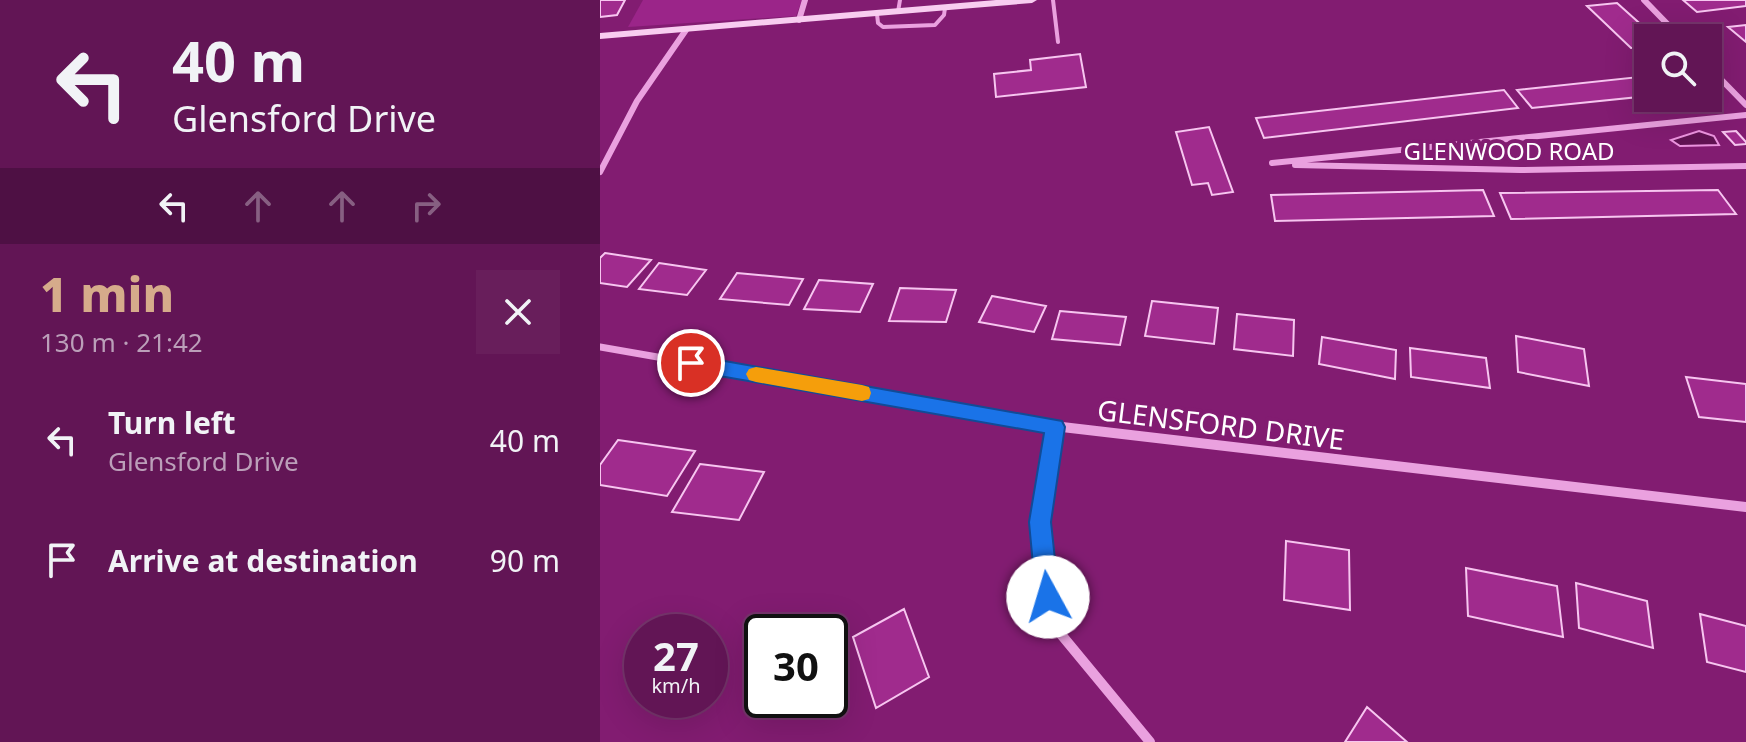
<!DOCTYPE html>
<html lang="en">
<head>
<meta charset="utf-8">
<style>
	:root { --surface:#621555; --page:#681e5b; --text:#f1f3f6; --muted:#bb9fb9; --line:#76346c; --accent:#d6ab8b }
	body { margin:0; font-family:"Noto Sans",sans-serif; background:var(--page); color:var(--text); height:100vh; display:flex; flex-direction:column; font-size:30px; white-space:nowrap }
	* { box-sizing:border-box; margin:0 }
	p { font-size:26px; color:var(--muted) }
	.icon { flex:none; width:44px; height:44px; fill:none; stroke:currentColor; stroke-width:2; stroke-linecap:round; stroke-linejoin:round }
	.map { position:relative; flex:1; overflow:hidden }
	.side { display:flex; flex-direction:column; background:var(--surface); width:600px }
	.side>* { flex:none }
	.top-card { background:#621555; color:var(--text); overflow:hidden }
	.fabs { position:absolute; left:1034px; top:24px; display:grid; gap:16px }
	.fabs a { display:grid; place-items:center; width:88px; height:88px; border-radius:0px; background:var(--surface); box-shadow:0 8px 32px #0002,0 0 0 2px var(--line); font-size:40px }
	.speed { position:absolute; left:24px; top:614px; display:flex; gap:16px; font-size:40px; font-weight:700; text-align:center }
	.speed>* { display:grid; place-content:center; width:104px; height:104px; border-radius:50%; background:var(--surface); box-shadow:0 8px 32px #0002,0 0 0 2px var(--line); line-height:1 }
	.speed small { font-size:20px; font-weight:400 }
	.speed .limit { border:4px solid #111; border-radius:12px; background:#fff; color:#111 }
	.pin { position:absolute; display:grid; place-items:center; width:68px; height:68px; color:#fff; margin:-34px; border:4px solid #fff; border-radius:50%; box-shadow:0 2px 8px #0007 }
	.me { position:absolute; width:88px; margin:-44px; rotate:354deg; stroke-linejoin:round; filter:drop-shadow(0 0 6px #0008) }
	.turn { display:flex; align-items:center; gap:28px; height:168px; padding:0 40px; font-size:36px }
	.turn .icon { width:104px; height:104px; stroke-width:2.5 }
	.turn b { display:block; font-size:56px; line-height:68px }
	.lanes { display:flex; align-items:center; height:76px; padding:0 40px; background:#0003; justify-content:center; gap:40px; direction:ltr }
	.lanes .off { opacity:.35 }
	.round { display:grid; place-items:center; flex:none; width:84px; height:84px; border-radius:0px; background:var(--page) }
	.summary { display:flex; align-items:center; justify-content:space-between; height:136px; padding:0 40px }
	h1 { font-size:48px; font-weight:800; line-height:60px; color:var(--accent) }
	ul { padding:0; list-style:none }
	li { display:flex; align-items:center; gap:24px; height:120px; padding:0 40px }
	li div { flex:1 }
	li b { display:block; font-size:30px }
	li em { font-style:normal }
	main { display:flex; flex:1; min-height:0 }
	.map>svg:first-child { display:block }
	.green { fill:#9b2589 }
	.water { fill:#611353; stroke:#ec94df; stroke-width:2 }
	.building { fill:#a02b8d; stroke:#f7c6f0; stroke-width:2 }
	.lines { fill:none; stroke-linecap:round; stroke-linejoin:round }
	.service { stroke:#eaa1df; stroke-width:4 }
	.minor-far2 { stroke:#eaa1df; stroke-width:6 }
	.minor-far1 { stroke:#eaa1df; stroke-width:7 }
	.minor { stroke:#eaa1df; stroke-width:10 }
	.secondary { fill:#f8cdf0; fill-rule:evenodd }
	.route { fill:#1a73e8; stroke:#114b97; stroke-width:2 }
	.slow { fill:#f59e0b }
	.labels { text-anchor:middle; dominant-baseline:central; stroke-width:8; stroke-linejoin:round; paint-order:stroke }
	.far-street-label { font-size:24px; fill:#fff; stroke:#821c71 }
	.street-label { font-size:28px; fill:#fff; stroke:#821c71 }
</style>
</head>
<body>
<main>
<section class="side">
<div class="top-card">
<div class="turn"><svg class="icon" aria-label="left" viewBox="0 0 24 24"><path d="M17 20v-9H6M10 6l-5 5 5 5"/></svg><div><b>40 m</b>Glensford Drive</div></div>
<div class="lanes"><svg class="icon" aria-label="left" viewBox="0 0 24 24"><path d="M17 20v-9H6M10 6l-5 5 5 5"/></svg><svg class="icon off" aria-label="ahead" viewBox="0 0 24 24"><path d="M12 20V5M6 11l6-6 6 6"/></svg><svg class="icon off" aria-label="ahead" viewBox="0 0 24 24"><path d="M12 20V5M6 11l6-6 6 6"/></svg><svg class="icon off" aria-label="right" viewBox="0 0 24 24"><path d="M7 20v-9h11M14 6l5 5-5 5"/></svg></div>
</div>
<div class="summary"><div><h1>1 min</h1><p>130 m · 21:42</p></div><a class="round"><svg class="icon" aria-label="close" viewBox="0 0 24 24"><path d="M6 6l12 12M18 6L6 18"/></svg></a></div>
<ul>
<li><svg class="icon" aria-label="left" viewBox="0 0 24 24"><path d="M17 20v-9H6M10 6l-5 5 5 5"/></svg><div><b>Turn left</b><p>Glensford Drive</p></div><em>40 m</em></li>
<li><svg class="icon" aria-label="arrive" viewBox="0 0 24 24"><path d="M6 21V4h12l-3 4 3 4H6"/></svg><div><b>Arrive at destination</b></div><em>90 m</em></li>
</ul>
</section>
<div class="map">
<svg width="1146" height="742" viewBox="0 0 1146 742">
	<rect width="100%" height="100%" fill="#821c71"/>
	<path class="green" d="M43,0H202L196,16L28,27Z"/>
	<path class="water" d="M1099,131L1114,136L1119,145L1080,146L1071,140Z"/>
	<path class="building" d="M0,0H25L17,15L0,17Z
		M1083,0H1146V6L1097,12Z
		M1017,3L1056,38H1048V46L1031,48L987,6Z
		M1146,25V42L1128,27Z
		M480,54L486,87L396,97L394,74L431,70L430,60Z
		M1048,76V96L932,108L917,90Z
		M904,90L918,108L664,138L656,118Z
		M609,127L633,192L612,195L608,183L592,185L576,132Z
		M1136,131L1146,142V144L1135,145L1123,132Z
		M883,190L894,216L675,221L671,195Z
		M1118,190L1136,214L911,219L900,193Z
		M5,253L51,260L27,287L0,283V258Z
		M59,263L106,270L87,295L39,289Z
		M137,273L203,279L189,305L120,299Z
		M219,280L273,284L260,312L204,309Z
		M300,288L356,290L346,322L289,321Z
		M392,296L446,306L434,332L379,322Z
		M552,301L618,308L614,344L545,336Z
		M460,311L526,317L520,345L452,339Z
		M637,314L694,320L693,356L634,349Z
		M916,336L984,349L989,386L918,372Z
		M722,337L796,350L795,379L719,364Z
		M810,348L886,358L890,388L811,377Z
		M1086,377L1146,384V422L1099,417Z
		M18,440L95,451L67,496L0,485V465Z
		M100,464L164,472L139,520L72,512Z
		M686,541L749,550L750,610L684,600Z
		M866,568L957,586L963,637L868,616Z
		M976,583L1047,601L1053,648L979,628Z
		M304,609L329,677L276,708L253,637Z
		M1100,614L1146,626V672L1107,662Z
		M767,707L807,742H745Z"/>
	<g class="lines">
		<path class="service" d="M453,0L458,42
			M298,12L300,0
			M277,14L278,23L283,27L335,25L344,15L345,8"/>
		<path class="minor-far2" d="M1044,0L1081,38
			M199,20L205,0
			M1108,66L1146,105
			M672,163L1146,115
			M695,165L920,170L1146,166
			M0,172L37,101L86,30"/>
		<path class="minor-far1" d="M0,347L458,427"/>
		<path class="minor" d="M445,425L1146,507
			M455,427L440,522L450,621L550,742"/>
		<path class="secondary" d="M396,0H437L432,3L0,39V33Z"/>
	</g>
	<path class="route" d="M91,355L462,421L465,427L451,522L459,597L456,605L448,608L440,605L436,597L429,522L444,433L91,371L82,363Z"/>
	<path class="slow" d="M156,367L262,385L269,387L271,393L269,399L262,401L156,382L149,380L146,374L149,369Z"/>
	<g class="labels">
		<g class="far-street-label">
			<text x="909" y="150">GLENWOOD ROAD</text>
		</g>
		<g class="street-label">
			<text transform="translate(621 424) rotate(7)">GLENSFORD DRIVE</text>
		</g>
	</g>
</svg>
<div class="fabs">
<a><svg class="icon" aria-label="search" viewBox="0 0 24 24"><circle cx="10" cy="10" r="6"/><path d="M15 15l6 6"/></svg></a>
</div>
<div class="speed"><div>27<small>km/h</small></div><div class="limit">30</div></div>
<div class="pin" style="left:91px;top:363px;background:#d93025"><svg class="icon" aria-label="arrive" viewBox="0 0 24 24"><path d="M6 21V4h12l-3 4 3 4H6"/></svg></div>
<svg class="me" style="left:448px;top:597px" viewBox="-20 -20 40 40"><circle r="19" fill="#fff"/><path d="M0-13L10 11 0 6-10 11z" fill="#1a73e8"/></svg>
</div>
</main>
</body>
</html>
